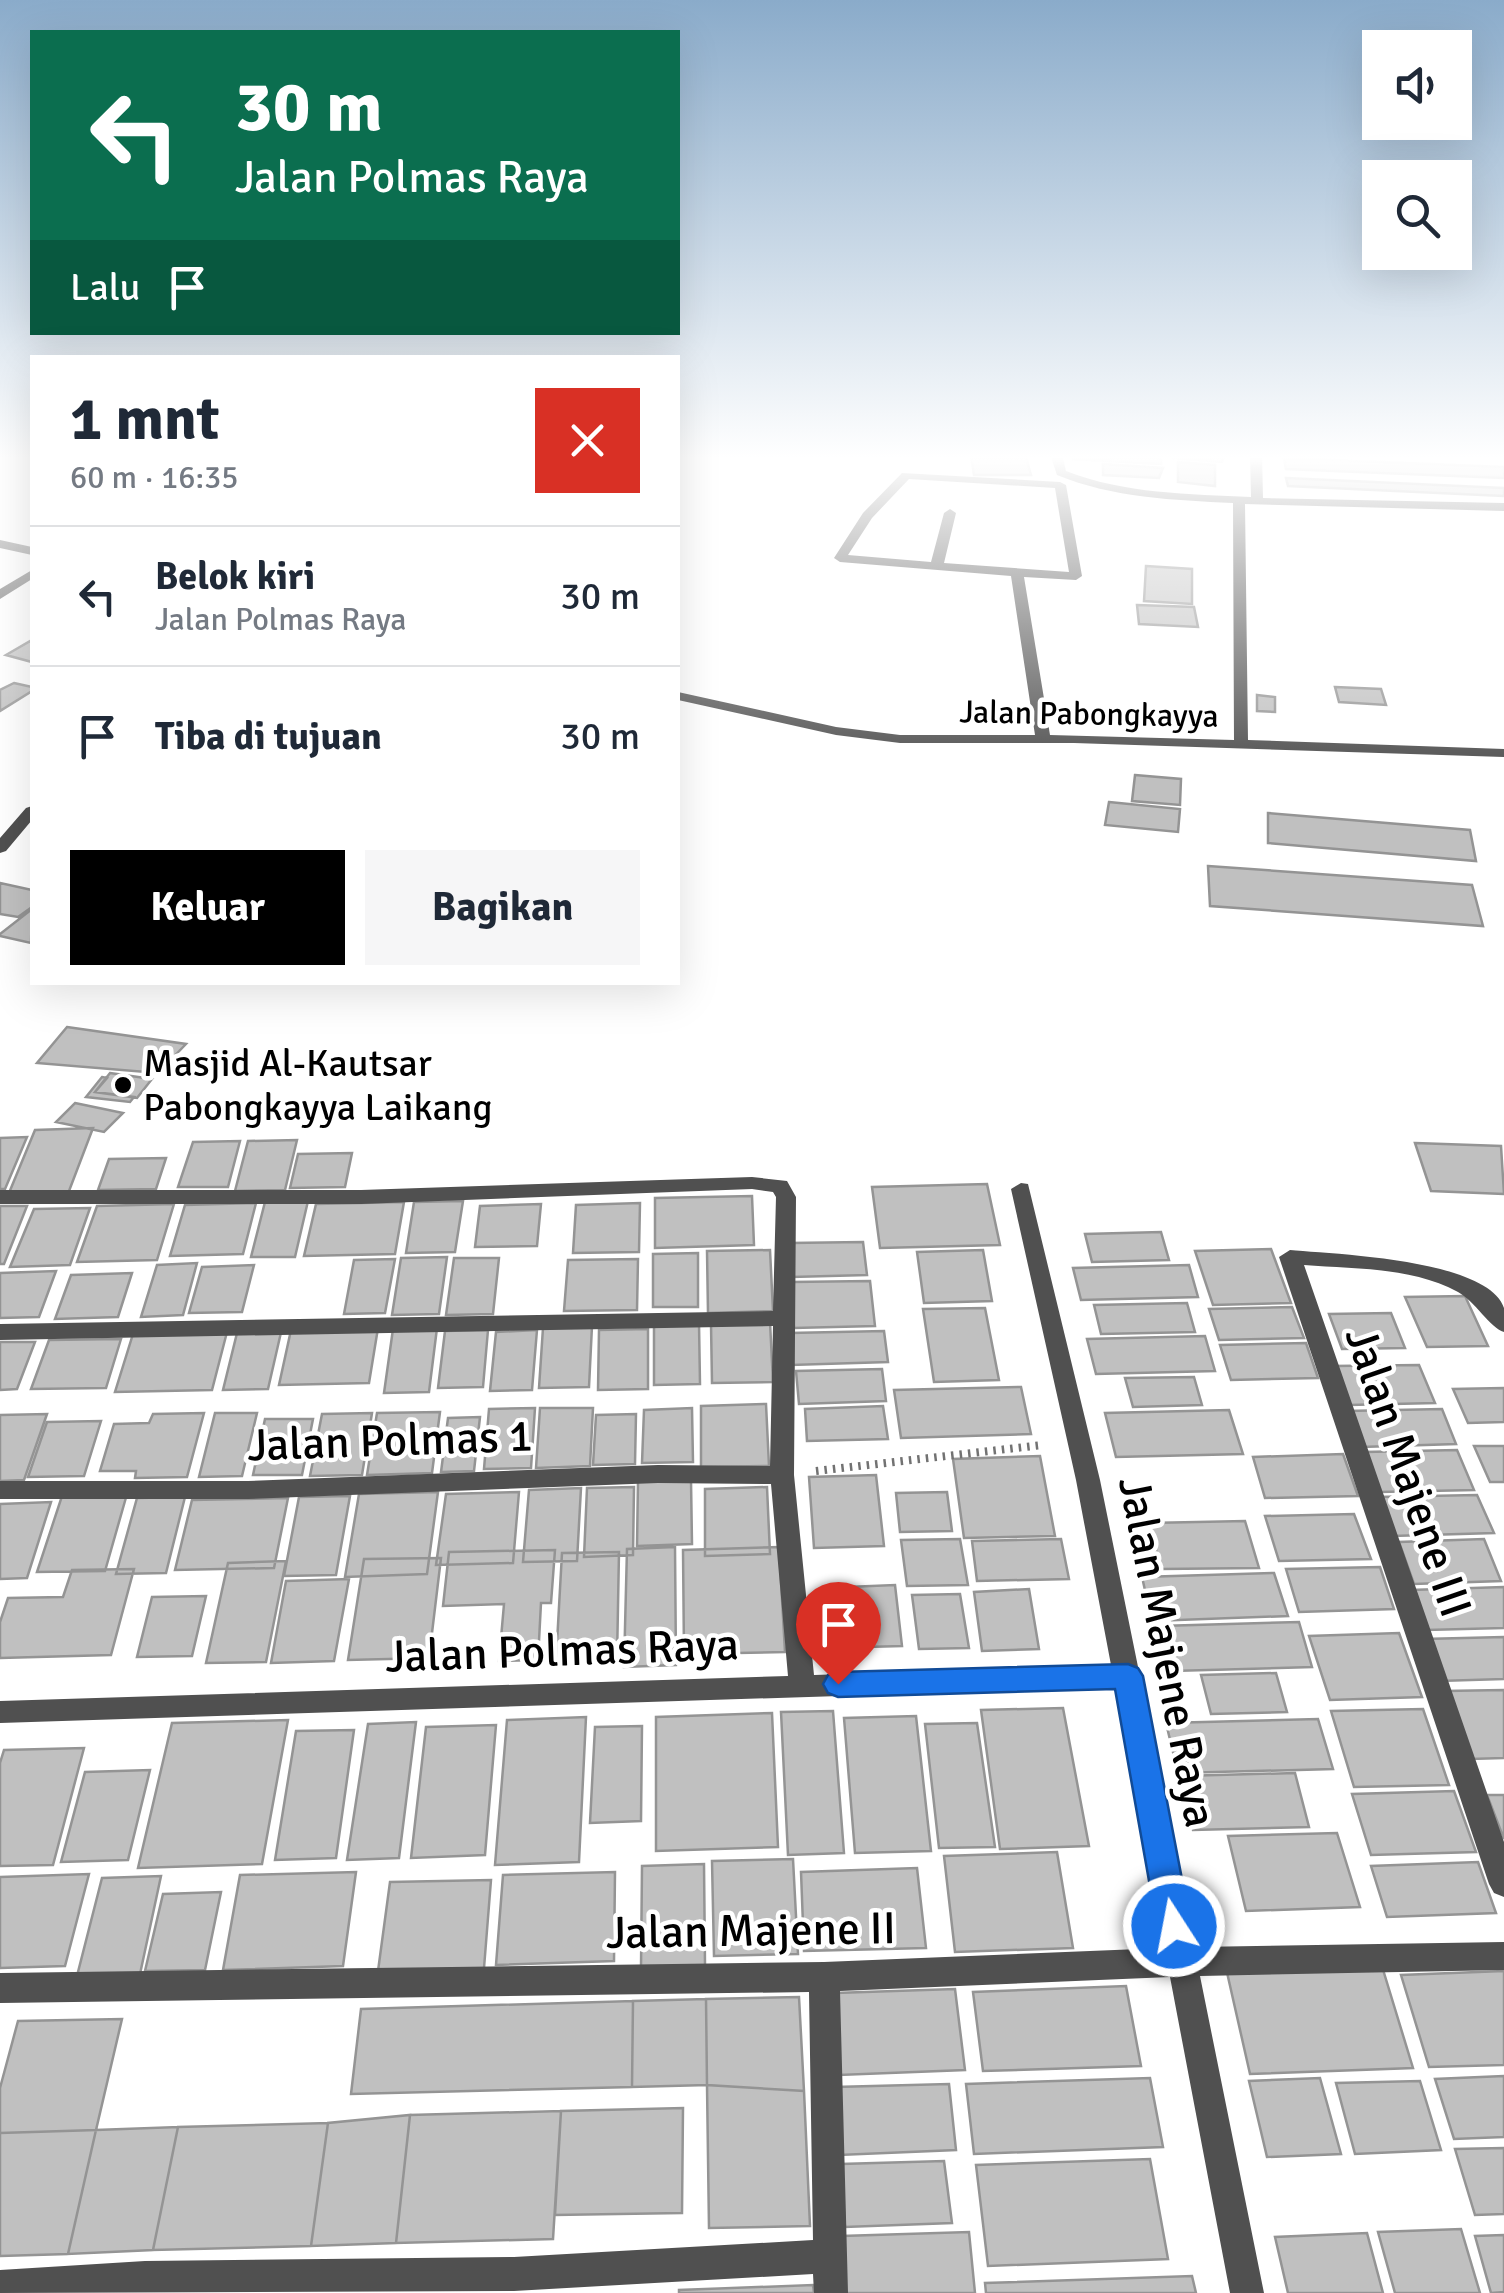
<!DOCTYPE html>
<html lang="id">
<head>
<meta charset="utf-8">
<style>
	:root { --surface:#fff; --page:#f6f6f7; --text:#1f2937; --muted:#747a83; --line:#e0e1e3; --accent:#000 }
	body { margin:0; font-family:Signika,sans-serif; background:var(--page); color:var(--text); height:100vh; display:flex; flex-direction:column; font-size:38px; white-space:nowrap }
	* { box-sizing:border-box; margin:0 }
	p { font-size:32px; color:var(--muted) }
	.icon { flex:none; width:55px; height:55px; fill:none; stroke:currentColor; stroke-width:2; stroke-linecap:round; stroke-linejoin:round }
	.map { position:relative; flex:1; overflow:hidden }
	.details { position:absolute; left:30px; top:355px; width:650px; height:630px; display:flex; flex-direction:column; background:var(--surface); border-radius:0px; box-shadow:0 10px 40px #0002 }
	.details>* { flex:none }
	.hud { position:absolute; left:30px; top:30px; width:650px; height:305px; border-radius:0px; box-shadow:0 10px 40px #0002; background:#0b6e4f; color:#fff; overflow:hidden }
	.fabs { position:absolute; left:1362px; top:30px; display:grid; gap:20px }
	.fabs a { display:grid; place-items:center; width:110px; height:110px; border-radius:0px; background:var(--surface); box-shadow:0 10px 40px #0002; font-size:50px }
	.pin { position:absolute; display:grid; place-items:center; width:85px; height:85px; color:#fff; margin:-102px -42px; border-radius:50% 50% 50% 0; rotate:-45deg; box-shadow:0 0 10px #0007 }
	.pin .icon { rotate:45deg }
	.me { position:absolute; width:110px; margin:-55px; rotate:349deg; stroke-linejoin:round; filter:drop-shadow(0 0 8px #0008) }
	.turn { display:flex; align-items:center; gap:35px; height:210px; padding:0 40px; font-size:45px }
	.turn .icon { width:130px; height:130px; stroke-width:2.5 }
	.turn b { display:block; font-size:70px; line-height:85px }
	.then { display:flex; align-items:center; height:95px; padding:0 40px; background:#0003; gap:20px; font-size:38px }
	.round { display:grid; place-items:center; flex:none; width:105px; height:105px; border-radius:0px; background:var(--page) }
	.summary { display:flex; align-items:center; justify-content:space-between; height:170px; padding:0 40px }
	h1 { font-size:60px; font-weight:800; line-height:75px }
	.button { display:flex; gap:20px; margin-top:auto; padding:20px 40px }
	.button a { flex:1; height:115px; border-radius:0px; background:var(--accent); color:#fff; font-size:40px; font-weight:800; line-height:115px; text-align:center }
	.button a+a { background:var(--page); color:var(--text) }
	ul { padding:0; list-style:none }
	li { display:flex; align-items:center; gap:30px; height:140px; padding:0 40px; border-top:2px solid var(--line) }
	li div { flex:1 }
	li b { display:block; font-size:38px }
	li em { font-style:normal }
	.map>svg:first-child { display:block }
	.building { fill:#c0c0c0; stroke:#949494; stroke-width:2.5 }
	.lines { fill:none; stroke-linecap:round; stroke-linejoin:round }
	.path { stroke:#727272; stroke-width:8; stroke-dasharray:2.5 6; stroke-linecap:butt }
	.minor { fill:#505050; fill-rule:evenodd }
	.route { fill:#1a73e8; stroke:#114b97; stroke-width:2.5 }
	.poi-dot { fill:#000; stroke:#fff; stroke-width:4 }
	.labels { text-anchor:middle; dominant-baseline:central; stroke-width:9; stroke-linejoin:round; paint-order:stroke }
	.far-street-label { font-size:32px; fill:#000; stroke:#fff }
	.poi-label { font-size:38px; fill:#000; stroke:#fff; text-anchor:start }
	.near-street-label { font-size:45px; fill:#000; stroke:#fff }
</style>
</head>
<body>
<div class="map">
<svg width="1504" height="2293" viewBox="0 0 1504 2293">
	<rect width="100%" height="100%" fill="#fff"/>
	<path class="building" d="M971,454H1025L1031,475H974Z
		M1074,454H1161V464L1073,459Z
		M1173,454H1224L1222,462L1173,458Z
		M1284,458L1504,467V478L1286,469Z
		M1178,462L1215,465V486L1178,482Z
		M1103,464L1163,468L1159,478L1103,475Z
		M1286,478L1504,488V496L1288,486Z
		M1146,566L1192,569V604L1144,601Z
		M1137,605L1194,607L1198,627L1139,624Z
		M32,640V662L6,655Z
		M14,683L32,687V691L0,711V690Z
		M1335,687L1381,689L1386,705L1339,702Z
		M1257,695L1275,697V712L1257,711Z
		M1165,714L1173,726L1152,727L1144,715Z
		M1135,775L1181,779L1180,805L1132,801Z
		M1109,802L1180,809L1178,832L1105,825Z
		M1268,813L1470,830L1476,861L1268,843Z
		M1208,866L1472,885L1483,926L1210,906Z
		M0,883L32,890V907L18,917L0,914Z
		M32,909L31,943L0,936V934Z
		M67,1027L186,1044L158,1073L37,1063Z
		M110,1073L152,1079L137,1098L95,1092Z
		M102,1077L107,1078L95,1092L134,1097L130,1102L86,1097Z
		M75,1103L123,1113L104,1132L56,1122Z
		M93,1128L69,1191L9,1193L35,1130Z
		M27,1137L5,1189H0V1138Z
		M297,1140L285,1190L235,1191L248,1141Z
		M240,1141L228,1187H178L193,1142Z
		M1415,1143L1501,1146L1504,1194L1431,1191Z
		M352,1153L345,1187L290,1188L298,1154Z
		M166,1158L156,1189L98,1190L109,1159Z
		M987,1184L1000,1245L880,1248L872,1187Z
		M752,1196L754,1245L655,1248V1198Z
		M308,1201L295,1257H251L265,1202Z
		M463,1201L455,1252L406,1253L414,1202Z
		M404,1202L395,1254L304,1256L316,1204Z
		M256,1203L243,1254L170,1256L185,1205Z
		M640,1203L639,1252L573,1253L576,1205Z
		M174,1204L157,1260L77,1262L97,1206Z
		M541,1204L537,1246L475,1247L480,1206Z
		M0,1206H27L4,1264H0Z
		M90,1208L70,1265L10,1267L34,1209Z
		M1161,1232L1169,1260L1092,1262L1085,1234Z
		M863,1242L867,1275L792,1277L790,1243Z
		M1271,1249L1291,1303L1213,1305L1195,1251Z
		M770,1250L773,1311L708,1313L707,1251Z
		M983,1250L992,1301L924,1303L917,1252Z
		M698,1253V1307H653V1254Z
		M447,1257L439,1314L392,1315L401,1258Z
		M454,1258H499L493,1314L446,1315Z
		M395,1259L385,1313L344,1314L354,1260Z
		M638,1259L637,1310L564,1311L568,1260Z
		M197,1263L183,1315L141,1317L157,1265Z
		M254,1265L242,1312L189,1313L202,1267Z
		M1189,1265L1198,1297L1081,1300L1073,1268Z
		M56,1271L39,1317L0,1318V1273Z
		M132,1273L118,1317L55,1319L71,1275Z
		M870,1281L875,1326L794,1328L791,1282Z
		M1465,1296L1488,1346L1427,1347L1405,1297Z
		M1187,1303L1195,1332L1101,1334L1094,1305Z
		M1292,1307L1304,1338L1219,1340L1209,1309Z
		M985,1308L999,1380L934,1382L923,1309Z
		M1391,1313L1405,1348L1342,1349L1329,1314Z
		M770,1322L773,1382L712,1383L711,1324Z
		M699,1323L700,1384L654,1385V1325Z
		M592,1326L589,1387L539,1388L543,1328Z
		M282,1328L268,1389L223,1390L238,1329Z
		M378,1328L369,1383L279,1385L291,1330Z
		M437,1328L429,1392L384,1393L393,1329Z
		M648,1329V1389L598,1390L599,1330Z
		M488,1330L483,1387L438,1388L445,1331Z
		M537,1330L532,1390L490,1391L496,1332Z
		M884,1331L888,1362L791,1365L790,1333Z
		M227,1332L212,1390L115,1392L133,1334Z
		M1205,1336L1215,1371L1096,1374L1087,1339Z
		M121,1339L106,1388L31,1389L49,1340Z
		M0,1342H35L17,1389L0,1390Z
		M1306,1343L1318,1378L1231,1380L1220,1345Z
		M1419,1365L1435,1403L1349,1405L1333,1366Z
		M882,1369L886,1401L799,1404L796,1371Z
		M1194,1377L1202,1405L1133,1407L1125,1378Z
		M1021,1387L1031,1434L901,1438L894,1390Z
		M1504,1388V1422L1468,1423L1453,1389Z
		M766,1404L769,1466L701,1467V1406Z
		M883,1406L888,1439L807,1441L805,1409Z
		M535,1408L531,1468L484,1469L489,1409Z
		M540,1408H593L590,1466L536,1468Z
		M692,1408L693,1462L642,1463L644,1410Z
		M1442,1409L1456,1444L1361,1447L1347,1411Z
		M1229,1410L1243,1454L1116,1457L1105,1413Z
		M440,1412L432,1473L367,1475L377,1413Z
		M204,1413L187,1477L135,1478L136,1471H100L114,1424L149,1423L153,1414Z
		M215,1413H257L242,1476L199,1477Z
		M372,1413L362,1475L310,1476L322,1414Z
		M47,1414L24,1480L0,1481V1415Z
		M636,1414L635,1464L593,1465L596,1415Z
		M480,1417L474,1471L441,1472L448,1418Z
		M265,1419H313L302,1475H253Z
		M101,1421L84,1476L28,1477L47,1422Z
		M1474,1446H1504V1482H1490Z
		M1457,1450L1474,1490L1379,1492L1365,1452Z
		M1343,1454L1358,1496L1265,1498L1253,1457Z
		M1040,1456L1055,1536L964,1538L953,1459Z
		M876,1475L884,1546L814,1548L809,1477Z
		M691,1480L692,1544L637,1546L638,1481Z
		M634,1487L633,1555L584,1557L587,1488Z
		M767,1487L770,1554L705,1556V1489Z
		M581,1488L577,1561L523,1562L529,1490Z
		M438,1492L427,1574L345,1577L359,1494Z
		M519,1492L513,1563L436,1565L446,1494Z
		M947,1492L952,1531L900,1532L896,1493Z
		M127,1494L105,1571L37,1572L62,1496Z
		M1477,1495L1494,1533L1392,1536L1377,1497Z
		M350,1496L336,1575L284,1576L299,1497Z
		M185,1497L166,1573L116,1574L137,1498Z
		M288,1498L274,1568L175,1570L192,1500Z
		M51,1502L27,1578L0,1579V1504Z
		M1354,1514L1371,1559L1279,1561L1265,1516Z
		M1245,1521L1259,1568L1161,1569L1149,1523Z
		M960,1539L968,1585L907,1586L901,1540Z
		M1061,1539L1069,1579L977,1581L972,1541Z
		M1484,1539L1501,1581L1414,1584L1399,1542Z
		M675,1547L676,1665L624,1667L627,1549Z
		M779,1547L785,1652L684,1654L683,1550Z
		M555,1550L551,1603H541L538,1660L499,1661L504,1604L443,1606L449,1552Z
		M619,1552L617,1660L556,1661L562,1553Z
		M441,1558L429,1658L348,1660L364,1559Z
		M286,1561L266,1662L206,1663L228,1563Z
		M1380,1567L1394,1609L1299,1612L1286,1569Z
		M134,1569L111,1655L0,1658V1622L8,1598L63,1597L72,1570Z
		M1274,1573L1288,1616L1152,1621L1142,1577Z
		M349,1579L334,1661L271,1663L286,1581Z
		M895,1585L902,1646L828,1648L823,1588Z
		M1504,1587V1628L1426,1630L1411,1590Z
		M1029,1589L1039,1649L982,1651L974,1592Z
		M960,1594L969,1648L919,1649L912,1595Z
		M206,1596L192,1656L137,1657L152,1597Z
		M1299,1622L1312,1667L1172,1671L1160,1626Z
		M1399,1633L1422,1697L1330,1700L1309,1636Z
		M1504,1637V1679L1439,1681L1424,1639Z
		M1276,1673L1287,1712L1211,1714L1201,1675Z
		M1504,1690V1758L1470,1759L1445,1691Z
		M1063,1708L1089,1846L1000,1849L981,1710Z
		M1423,1709L1449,1785L1354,1787L1331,1711Z
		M833,1711L844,1853L788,1855L781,1712Z
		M772,1713L778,1847L656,1851V1717Z
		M916,1716L931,1851L855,1853L844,1718Z
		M586,1717L579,1862L495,1865L507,1720Z
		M1318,1719L1333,1769L1178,1773L1166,1723Z
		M288,1720L262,1864L138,1868L172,1723Z
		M416,1722L399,1858L347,1860L368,1724Z
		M977,1723L995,1847L939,1848L925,1724Z
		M496,1725L485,1855L411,1858L426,1727Z
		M642,1726L641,1821L590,1823L595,1727Z
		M354,1730L336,1858L275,1860L296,1731Z
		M84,1748L53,1865L0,1866V1763L4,1750Z
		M150,1770L128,1860L61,1862L85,1772Z
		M1295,1773L1309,1827L1193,1830L1181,1776Z
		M1454,1791L1476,1852L1371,1855L1352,1794Z
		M1487,1795H1504V1839Z
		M1337,1833L1360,1907L1246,1911L1228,1836Z
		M1057,1852L1073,1948L955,1952L944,1856Z
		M793,1859L798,1954L714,1956L712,1861Z
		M1478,1862L1496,1913L1387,1917L1371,1866Z
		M704,1864L705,1965L641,1968L642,1866Z
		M917,1868L926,1948L804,1951L801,1872Z
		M356,1872L343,1966L223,1970L240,1875Z
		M615,1872L614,1961L496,1965L503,1875Z
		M89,1874L65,1966L0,1968V1877Z
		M161,1876L140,1974L77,1976L102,1878Z
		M491,1880L484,1968L378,1971L390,1882Z
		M221,1892L205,1970L145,1971L163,1894Z
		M1381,1963L1413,2068L1250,2074L1226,1968Z
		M1504,1971V2065L1429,2067L1401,1975Z
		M1126,1986L1141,2066L983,2071L973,1992Z
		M955,1989L965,2070L839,2075L835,1993Z
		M799,1997L804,2091L707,2085L706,1999Z
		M706,1999L707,2085L632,2087L633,2001Z
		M633,2001L632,2087L351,2094L361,2009Z
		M122,2019L96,2130L0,2133V2088L18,2021Z
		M1504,2076V2137L1454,2139L1435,2079Z
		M1150,2078L1163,2147L974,2154L966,2084Z
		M1320,2078L1341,2154L1267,2157L1249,2081Z
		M1420,2081L1441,2150L1355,2154L1336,2083Z
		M949,2084L956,2150L839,2155L835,2087Z
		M707,2085L804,2091L810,2226L709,2228Z
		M683,2108L682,2213L555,2215L561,2111Z
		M561,2111L553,2239L396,2243L410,2115Z
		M410,2115L396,2243L311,2246L328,2123Z
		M328,2123L311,2246L153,2250L178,2127Z
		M178,2127L153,2250L68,2254L96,2130Z
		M96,2130L68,2254L0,2256V2133Z
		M1504,2148V2214L1475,2215L1455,2149Z
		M1150,2159L1168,2259L988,2266L976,2165Z
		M944,2161L952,2223L845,2227L841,2164Z
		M1461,2229L1480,2293H1395L1378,2232Z
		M969,2232L975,2293H845L842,2236Z
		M1367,2233L1383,2293H1288L1275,2237Z
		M1504,2235V2292L1491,2293L1475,2236Z
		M1192,2276L1196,2293H986L985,2283Z
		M813,2285L814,2293H679V2290Z"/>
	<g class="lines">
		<path class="path" d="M816,1471L1042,1445"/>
		<path class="minor" d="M1050,454H1062L1066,471C1124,494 1190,494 1251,497L1250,454H1262L1263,498L1504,503V511L1245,504L1248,740L1504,749V757L1074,743H900L836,735L678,700V692L836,727L900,735H1035L1011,576L840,562L834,558L863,513L902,473L1060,482L1066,485L1082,576L1076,580L1024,577L1050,735L1234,740L1233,503C1174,500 1113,498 1057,475ZM909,479L1055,488L1069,572L944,563L956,513L950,509L944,513L931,562L848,555L872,518Z
			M0,540L32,547V555L0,548Z
			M32,570V579L0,599V589Z
			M32,806V820L6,851L0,853V838L26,808Z
			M752,1177L787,1181L796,1197L794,1475L814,1675L1111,1665L1076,1480L1011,1189L1021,1183L1028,1184L1100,1480L1195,1947L1504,1942V1970L1200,1976L1264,2293H1230L1170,1977L840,1991L848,2293H814L813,2274L514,2291L0,2293V2270L145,2261L514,2257L813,2240L809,1992L0,2003V1973L824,1962L1164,1948L1115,1687L0,1723V1701L788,1676L771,1484L658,1483L248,1499H0V1481H248L658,1465L770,1466L773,1326L0,1340V1324L773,1311L776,1197L773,1192L752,1189L361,1204H0V1190H361Z
			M1290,1250C1333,1254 1488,1259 1504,1308C1504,1314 1504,1325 1504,1332C1490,1328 1475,1301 1458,1292C1412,1267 1354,1269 1304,1265L1504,1842V1897L1494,1893L1489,1884L1279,1257Z"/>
	</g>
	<linearGradient id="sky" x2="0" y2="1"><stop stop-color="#8aabca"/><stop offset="0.59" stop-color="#fff"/><stop offset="1" stop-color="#fff" stop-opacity="0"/></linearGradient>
	<rect width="1504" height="775" fill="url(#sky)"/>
	<path class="route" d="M1128,1664L1138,1668L1143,1676L1191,1926L1186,1938L1174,1942L1162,1938L1157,1926L1115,1689L838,1697L828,1693L823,1684L828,1675L838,1672Z"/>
	<circle class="poi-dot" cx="123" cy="1085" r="10"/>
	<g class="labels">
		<g class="far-street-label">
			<text transform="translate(1089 714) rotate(1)">Jalan Pabongkayya</text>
		</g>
		<g class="poi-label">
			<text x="143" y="1063">Masjid Al-Kautsar<tspan x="143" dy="44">Pabongkayya Laikang</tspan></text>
		</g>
		<g class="near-street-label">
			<text transform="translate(390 1441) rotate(-2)">Jalan Polmas 1</text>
			<text transform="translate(1408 1472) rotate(71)">Jalan Majene III</text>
			<text transform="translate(562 1651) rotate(-2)">Jalan Polmas Raya</text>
			<text transform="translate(1167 1652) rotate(79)">Jalan Majene Raya</text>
			<text transform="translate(751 1931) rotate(-1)">Jalan Majene II</text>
		</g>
	</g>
</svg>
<div class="fabs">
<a><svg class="icon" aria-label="sound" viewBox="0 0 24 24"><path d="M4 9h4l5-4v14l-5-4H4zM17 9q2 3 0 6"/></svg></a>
<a><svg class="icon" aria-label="search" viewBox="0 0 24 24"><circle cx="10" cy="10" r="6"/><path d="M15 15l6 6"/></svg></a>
</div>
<div class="pin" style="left:838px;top:1684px;background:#d93025"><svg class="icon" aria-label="arrive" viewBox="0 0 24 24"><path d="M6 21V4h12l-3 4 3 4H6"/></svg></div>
<svg class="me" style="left:1174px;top:1926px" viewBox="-20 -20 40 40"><circle r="17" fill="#1a73e8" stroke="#fff" stroke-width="3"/><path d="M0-11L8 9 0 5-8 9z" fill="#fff"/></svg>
<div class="hud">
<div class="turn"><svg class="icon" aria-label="left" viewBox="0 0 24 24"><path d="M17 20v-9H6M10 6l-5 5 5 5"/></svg><div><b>30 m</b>Jalan Polmas Raya</div></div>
<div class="then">Lalu<svg class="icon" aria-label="arrive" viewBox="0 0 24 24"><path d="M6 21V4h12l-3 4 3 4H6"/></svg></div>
</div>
<section class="details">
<div class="summary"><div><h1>1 mnt</h1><p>60 m · 16:35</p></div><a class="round" style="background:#d93025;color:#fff"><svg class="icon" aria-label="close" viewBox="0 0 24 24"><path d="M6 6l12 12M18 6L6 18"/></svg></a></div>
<ul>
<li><svg class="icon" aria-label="left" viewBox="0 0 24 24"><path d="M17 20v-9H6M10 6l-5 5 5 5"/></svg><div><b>Belok kiri</b><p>Jalan Polmas Raya</p></div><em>30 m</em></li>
<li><svg class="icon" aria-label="arrive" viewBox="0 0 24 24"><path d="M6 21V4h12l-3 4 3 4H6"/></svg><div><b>Tiba di tujuan</b></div><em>30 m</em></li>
</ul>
<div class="button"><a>Keluar</a><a>Bagikan</a></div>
</section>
</div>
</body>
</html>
